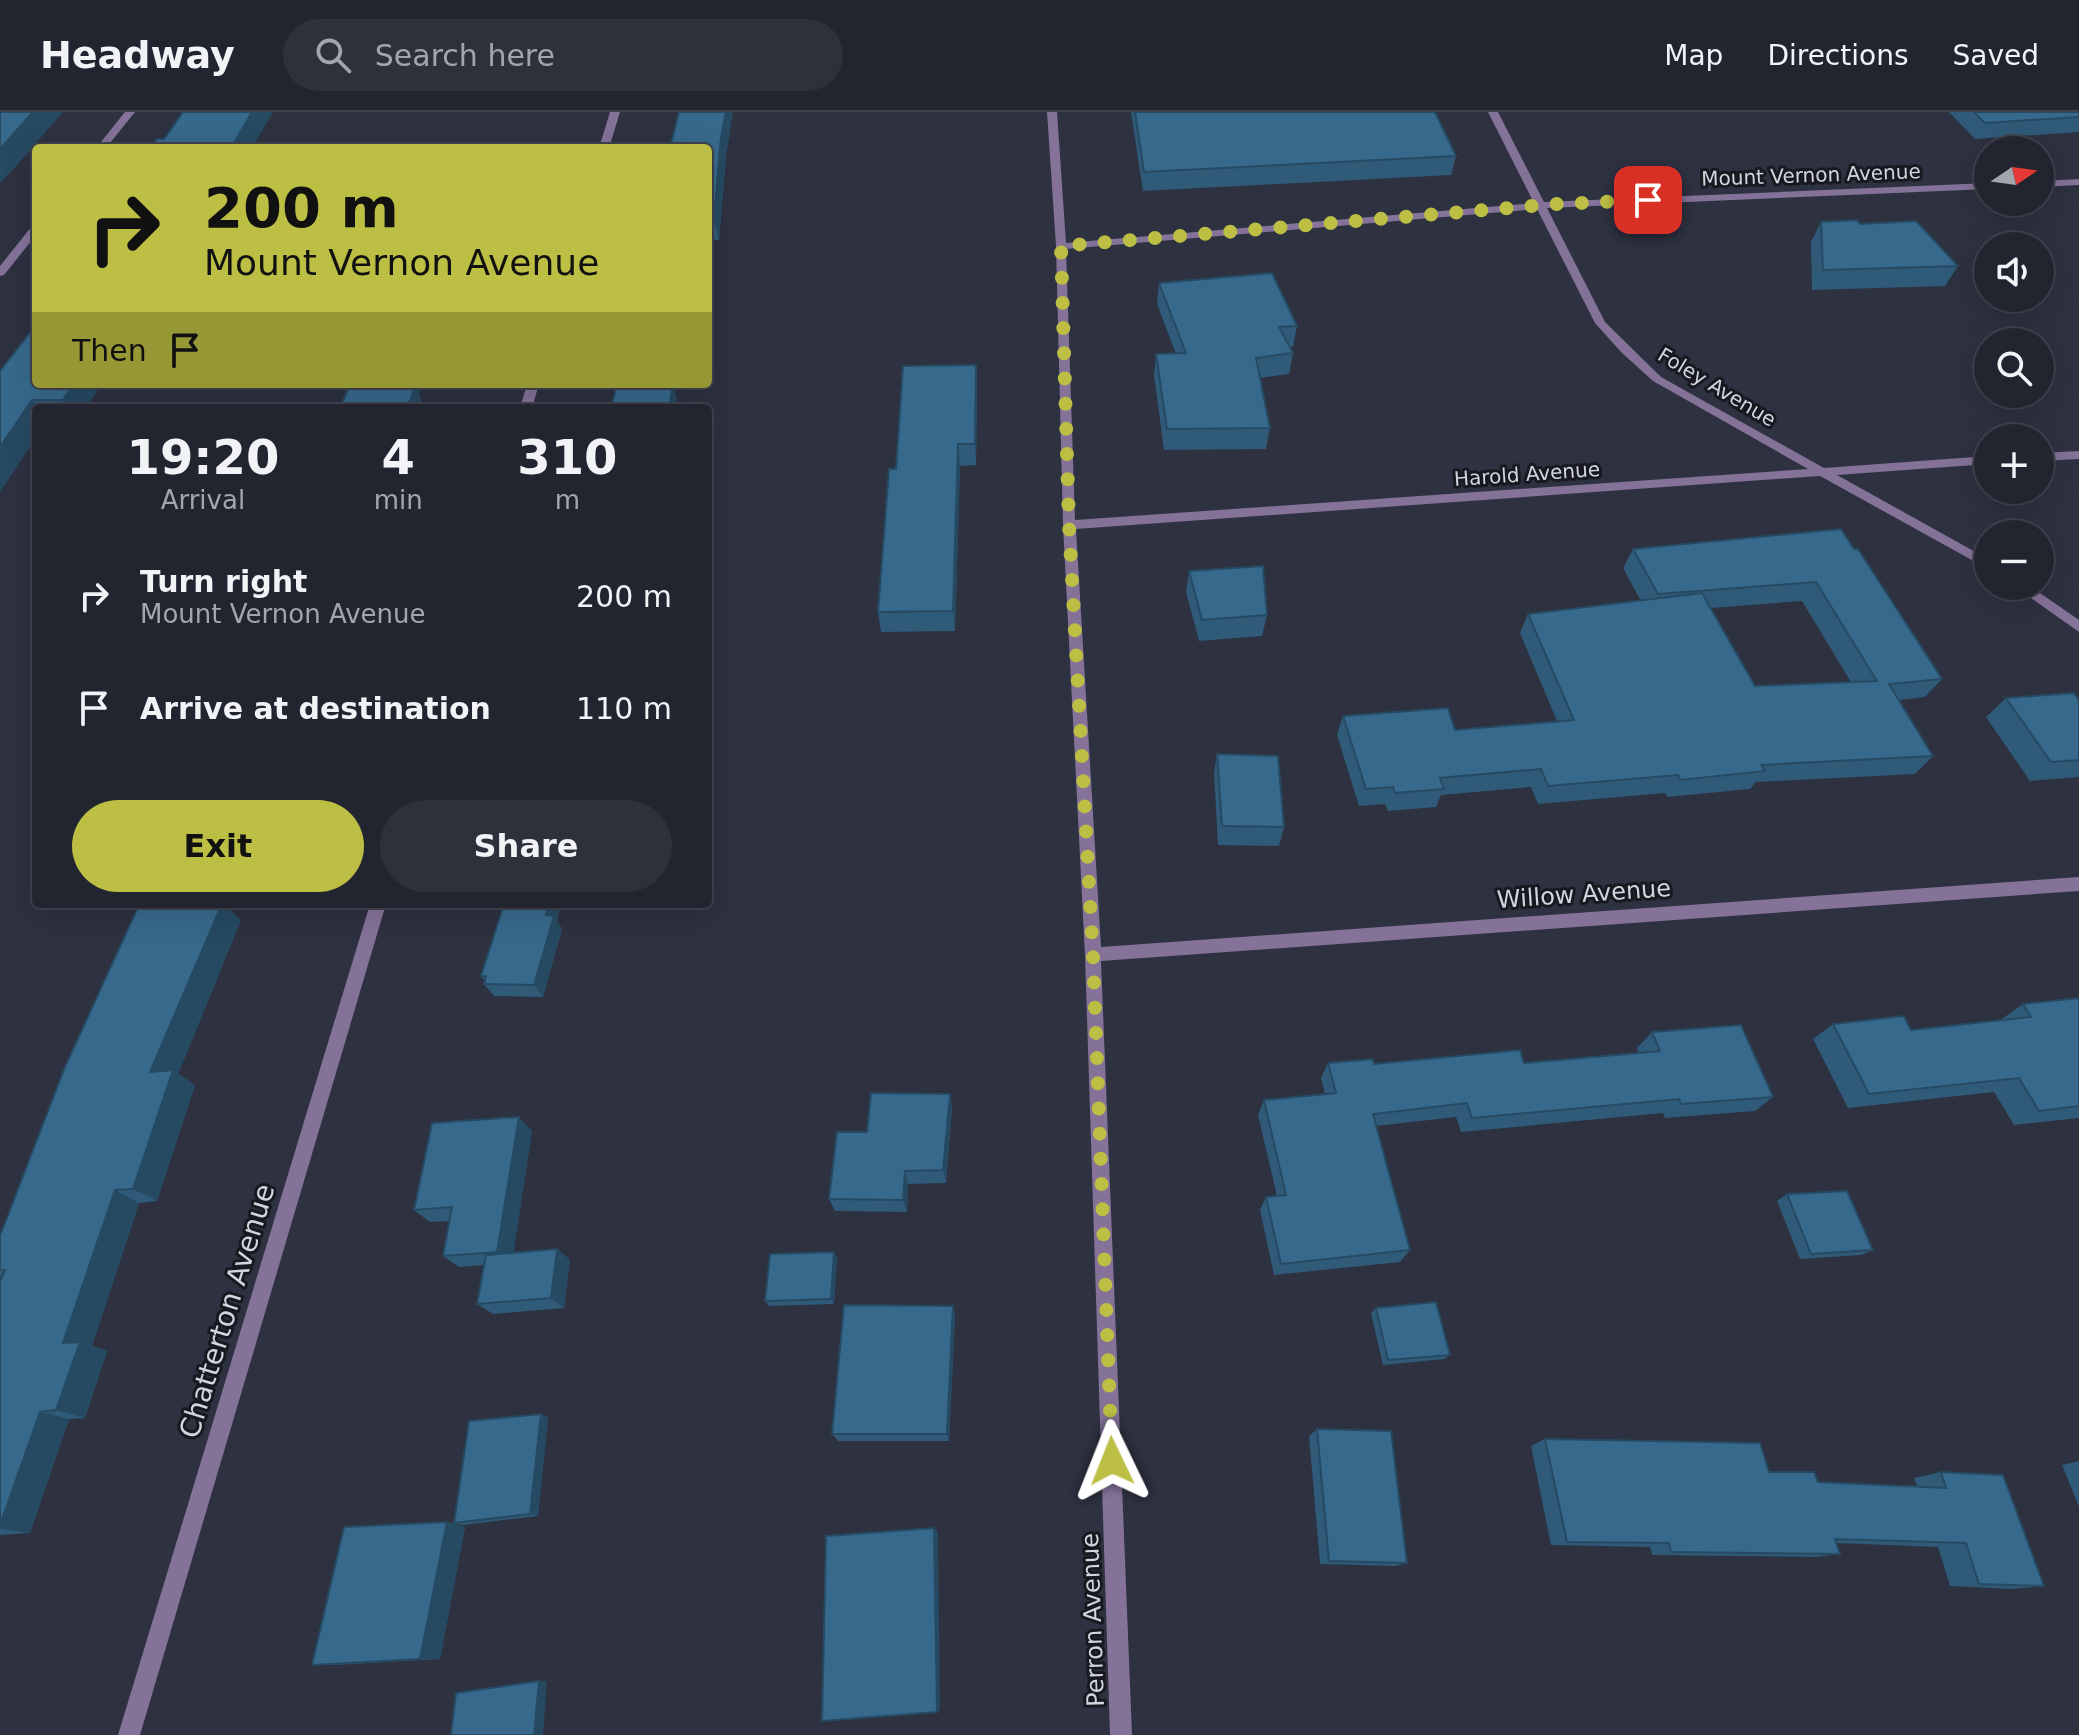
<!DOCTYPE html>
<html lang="en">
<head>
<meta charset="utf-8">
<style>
	:root { --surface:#222530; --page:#2e313c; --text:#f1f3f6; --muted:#a2a5ab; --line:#3f424c; --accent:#bcbf44 }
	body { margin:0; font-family:"DejaVu Sans",sans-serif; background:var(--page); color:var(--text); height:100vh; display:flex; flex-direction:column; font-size:30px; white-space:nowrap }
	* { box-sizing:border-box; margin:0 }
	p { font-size:26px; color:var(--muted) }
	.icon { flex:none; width:44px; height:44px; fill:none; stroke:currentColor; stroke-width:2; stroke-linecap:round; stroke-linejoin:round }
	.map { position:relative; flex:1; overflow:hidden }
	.drawer { position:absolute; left:32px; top:292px; width:680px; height:504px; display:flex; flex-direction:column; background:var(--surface); border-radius:8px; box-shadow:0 8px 32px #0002,0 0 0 2px var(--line) }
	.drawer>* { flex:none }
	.hud { position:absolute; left:32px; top:32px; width:680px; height:244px; border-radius:8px; box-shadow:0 8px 32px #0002,0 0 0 2px var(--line); background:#bcbf44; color:#111; overflow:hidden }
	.needle { width:52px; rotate:77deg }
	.buttons { position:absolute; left:1974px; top:24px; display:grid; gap:16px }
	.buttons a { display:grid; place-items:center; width:80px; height:80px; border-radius:50%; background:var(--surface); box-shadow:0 8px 32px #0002,0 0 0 2px var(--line); font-size:40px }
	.pin { position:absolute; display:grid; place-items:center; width:68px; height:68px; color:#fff; margin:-34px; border-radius:16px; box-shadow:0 4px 12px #0006 }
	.me { position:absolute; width:88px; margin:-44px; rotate:358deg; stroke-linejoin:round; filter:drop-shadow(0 0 6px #0008) }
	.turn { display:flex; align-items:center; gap:28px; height:168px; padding:0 40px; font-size:36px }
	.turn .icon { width:104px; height:104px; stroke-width:2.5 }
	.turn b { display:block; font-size:56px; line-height:68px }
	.then { display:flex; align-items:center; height:76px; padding:0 40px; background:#0003; gap:16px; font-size:30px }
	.eta { display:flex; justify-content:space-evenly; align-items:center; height:136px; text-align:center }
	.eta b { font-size:48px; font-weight:600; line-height:56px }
	.button { display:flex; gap:16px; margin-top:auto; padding:16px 40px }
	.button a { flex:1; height:92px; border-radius:48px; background:var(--accent); color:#111; font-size:32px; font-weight:600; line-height:92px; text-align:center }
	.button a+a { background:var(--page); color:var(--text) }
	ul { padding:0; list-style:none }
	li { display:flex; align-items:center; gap:24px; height:112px; padding:0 40px }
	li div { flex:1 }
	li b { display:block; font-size:30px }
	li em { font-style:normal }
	header { display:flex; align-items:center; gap:48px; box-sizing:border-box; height:112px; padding:0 40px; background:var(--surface); border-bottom:2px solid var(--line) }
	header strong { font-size:38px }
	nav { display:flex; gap:44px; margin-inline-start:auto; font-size:28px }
	.search { width:560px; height:72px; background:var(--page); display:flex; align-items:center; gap:20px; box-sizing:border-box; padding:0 28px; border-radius:44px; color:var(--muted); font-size:30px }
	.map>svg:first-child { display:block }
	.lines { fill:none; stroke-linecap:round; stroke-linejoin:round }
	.minor { fill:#847298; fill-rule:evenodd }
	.wall { fill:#2f5a78; fill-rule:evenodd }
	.shaded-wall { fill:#264a62 }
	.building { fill:#37698c; stroke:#264a62; stroke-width:2 }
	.route { stroke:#bcbf44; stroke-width:14; stroke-dasharray:0 25.2 }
	.labels { text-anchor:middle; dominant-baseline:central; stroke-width:6; stroke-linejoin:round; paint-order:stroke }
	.far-street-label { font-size:20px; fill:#d2d5df; stroke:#181920 }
	.street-label { font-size:24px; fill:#d2d5df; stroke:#181920 }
	.near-street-label { font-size:28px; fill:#d2d5df; stroke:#181920 }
</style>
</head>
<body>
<header>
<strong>Headway</strong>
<div class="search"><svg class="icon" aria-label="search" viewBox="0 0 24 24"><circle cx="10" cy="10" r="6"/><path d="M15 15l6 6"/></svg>Search here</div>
<nav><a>Map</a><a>Directions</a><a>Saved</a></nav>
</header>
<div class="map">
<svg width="2079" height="1623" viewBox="0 0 2079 1623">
	<rect width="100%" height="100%" fill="#2d3140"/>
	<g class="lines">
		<path class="minor" d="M125,0H135L106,36H96Z
			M610,0H620L609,36H599Z
			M1047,0H1057L1066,131L1534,91L1488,0H1498L1544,90L1988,71V77L1547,96L1605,210L1661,265L1824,356L1988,344V352L1837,363L1988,447V457L1820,364L1076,417L1101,835L2079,765V779L1101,849L1132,1623H1110L1085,843L1063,413L1056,134ZM1537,97L1595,211L1621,240L1653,269L1808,357L1075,408L1066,137Z
			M2079,67V73L2040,75V69Z
			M36,113V123L4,163L0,164V154L32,114Z
			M527,272H539L532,296H520Z
			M2079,339V347L2040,349V341Z
			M2014,474H2030L2079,508V520Z
			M370,792H386L140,1623H118Z"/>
	</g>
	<path class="wall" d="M1131,0H1435L1456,44L1451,63L1143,79Z
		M1949,0H2079V20L1975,27Z
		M708,36L726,45L719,128H711L708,149Z
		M1821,110L1860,112L1958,154L1945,174L1812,178L1811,130Z
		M1159,171L1297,214L1293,235H1289L1293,241L1289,262L1260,266L1270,316L1266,337L1164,338L1154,263L1156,242H1176L1157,192Z
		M36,213L86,296H36L0,380Z
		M977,275L976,353L960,354L955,519L881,520L878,500L896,357Z
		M1633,437H1854L1942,567L1925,585L1899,588L1933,644L1915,662L1756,670L1750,677L1667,685L1665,681L1538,692L1531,675L1441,683L1436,695L1388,699L1385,692L1359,694L1337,623L1343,604L1455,618L1557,609L1520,521L1528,502L1641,489L1623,456ZM1802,489L1851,570L1755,574L1711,496Z
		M1189,459L1267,503L1262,524L1199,529L1186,480Z
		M2006,586L2079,588V665L2030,669L1986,605Z
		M1217,642L1284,715L1279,734L1218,733L1214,661Z
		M504,792H561L557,809L562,817L543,885L494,884L484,872L485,869L481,864Z
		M241,808L178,962L195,973L157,1089L139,1091L92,1234L107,1239L85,1306L69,1307L30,1421L0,1423V1169L2,1165L0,1164V1124Z
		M2079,886V1006L2014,1013L1994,980L1848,996L1813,927L1833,912L1911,918L1999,909L2023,892Z
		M1652,920L1773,985L1755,999L1665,1006L1663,1001L1461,1020L1456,1005L1376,1014L1410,1138L1400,1150L1274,1163L1260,1098L1266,1085L1277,1084L1258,1003L1264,988L1325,982L1321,966L1328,951H1524L1639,941L1637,936Z
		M950,982L952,997L946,1071L908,1072L907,1100L835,1099L829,1087L867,1020Z
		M532,1019L513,1140L557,1137L570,1148L564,1196L493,1202L477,1192L485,1153L459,1155L443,1144L449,1109L430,1110L414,1098Z
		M1787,1082L1873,1138L1861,1143L1800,1147L1777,1089Z
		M834,1140L837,1145L834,1192L769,1194L765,1189Z
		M953,1194L955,1204L949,1329H838L832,1322Z
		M1376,1196L1450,1243L1444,1247L1383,1253L1371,1201Z
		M541,1302L548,1306L538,1404L463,1413L454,1411Z
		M1317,1317L1407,1451L1396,1454L1320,1452L1309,1324Z
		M1545,1327L1769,1360L1818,1370L1917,1374L1914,1366L1941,1360L2044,1474L2012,1477L1950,1474L1938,1435L1836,1431L1840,1442L1815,1445L1652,1443L1650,1435L1551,1433L1531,1334Z
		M2079,1349V1395L2062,1353Z
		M447,1410L465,1415L440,1547L335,1553H312Z"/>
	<path class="shaded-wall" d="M33,0H63L18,52L0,71V37Z
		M252,0H273L252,36H231Z
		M726,0H733L726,45L719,128L714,107L721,25Z
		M708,114L711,128L708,149Z
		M976,253L977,275L976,353L975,332Z
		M74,272H102L86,296H69L63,288Z
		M405,272H423L419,283L425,296H407L404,275Z
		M665,272H674V276L679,296H669Z
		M32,288L38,296H36V326L0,380V335Z
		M958,332L960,354L955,519L953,499Z
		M222,792H224L241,808L178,962L195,973L157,1089L133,1077L150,960Z
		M549,792H561L557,809L562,817L543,885L534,873Z
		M950,982L952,997L946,1071L943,1058Z
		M519,1005L532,1019L512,1151L497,1140Z
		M905,1059L908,1072L907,1100L903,1088Z
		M115,1078L139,1091L92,1234L107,1239L85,1306L56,1298L63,1231Z
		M557,1137L570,1148L564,1196L551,1186Z
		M834,1140L837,1145L834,1192L831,1187Z
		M953,1194L955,1204L949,1329L947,1322Z
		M40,1300L69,1307L30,1421L0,1417V1413Z
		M541,1302L548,1306L538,1404L530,1402Z
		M447,1410L465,1415L440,1547H420Z
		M934,1416L938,1420L940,1598L937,1600Z
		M539,1569H547L543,1623H534Z"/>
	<path class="building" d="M0,0H33L0,37Z
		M183,0H252L231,36H150L157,27H164Z
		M679,0H726L721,25L714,107H708V36H670Z
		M1135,0H1435L1456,44L1144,60Z
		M1974,0H2079V5L1985,11Z
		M1857,108L1860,112L1916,109L1958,154L1823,158L1821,110Z
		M1272,161L1297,214L1279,215L1293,241L1256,246L1270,316L1167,317L1156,242L1186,241L1159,171Z
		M36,213V272H74L63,288H32L0,335V259Z
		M976,253L975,332H958L953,499L878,500L889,357H896L903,254Z
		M350,272H405L404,275H415L407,296H340Z
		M617,272H665L664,274H673L669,296H611Z
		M1841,417L1854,437H1858L1942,567L1889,572L1933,644L1761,653L1765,659L1680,668L1678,663L1548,674L1541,657L1440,666L1444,677L1395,681L1393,675L1366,677L1343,604L1448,596L1455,618L1574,608L1528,502L1702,481L1755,574L1877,569L1816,470L1658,482L1633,437Z
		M1263,454L1267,503L1202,508L1189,459Z
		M2074,581L2079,588V648L2051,650L2006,586Z
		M1217,642L1278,644L1284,715L1222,714Z
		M222,792L150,960L173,958L133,1077L115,1078L63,1231L80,1230L56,1298L40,1300L0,1413V1169L5,1158H0V1124L65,955L139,793Z
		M504,792H549L546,803L554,804L534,873L484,872L486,864H481Z
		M2079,886V994L2039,999L2019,966L1869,982L1833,912L1904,904L1911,918L2031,905L2023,892Z
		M1741,913L1773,985L1681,992L1679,987L1472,1006L1467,991L1373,1002L1410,1138L1281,1152L1266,1085L1286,1083L1264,988L1336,981L1328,951L1373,947L1374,952L1520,938L1524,951L1660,939L1652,920Z
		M871,981L950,982L943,1058L905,1059L903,1088L829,1087L837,1020H867Z
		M519,1005L497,1140L443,1144L452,1095L414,1098L432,1011Z
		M1847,1079L1873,1138L1811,1142L1787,1082Z
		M557,1137L551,1186L477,1192L486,1143Z
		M834,1140L831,1187L765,1189L770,1142Z
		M1436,1190L1450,1243L1388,1248L1376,1196Z
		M844,1193L953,1194L947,1322H832Z
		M541,1302L530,1402L454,1411L469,1309Z
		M1317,1317L1391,1319L1407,1451L1329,1449Z
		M1545,1327L1760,1331L1769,1360H1814L1818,1370L1946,1376L1941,1360L2003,1363L2044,1474L1979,1472L1966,1431L1835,1427L1840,1442L1671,1440L1669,1431L1567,1430Z
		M447,1410L420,1547L312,1553L344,1415Z
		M934,1416L937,1600L822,1609L826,1424Z
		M539,1569L534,1623H451L456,1581Z"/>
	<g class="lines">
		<path class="route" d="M1112,1349L1093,843L1069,413L1061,134L1556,92L1648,88"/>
	</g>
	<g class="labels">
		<g class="far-street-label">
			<text transform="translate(1811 63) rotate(-2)">Mount Vernon Avenue</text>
			<text transform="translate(1717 275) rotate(31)">Foley Avenue</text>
			<text transform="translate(1527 362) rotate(-4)">Harold Avenue</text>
		</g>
		<g class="street-label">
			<text transform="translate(1584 782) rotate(-4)">Willow Avenue</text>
			<text transform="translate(1093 1508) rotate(-92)">Perron Avenue</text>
		</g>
		<g class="near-street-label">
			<text transform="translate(227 1199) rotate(-73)">Chatterton Avenue</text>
		</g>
	</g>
</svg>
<div class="buttons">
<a><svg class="needle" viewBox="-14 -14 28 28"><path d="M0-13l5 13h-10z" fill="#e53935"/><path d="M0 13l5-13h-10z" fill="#a2a5ab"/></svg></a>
<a><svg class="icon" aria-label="sound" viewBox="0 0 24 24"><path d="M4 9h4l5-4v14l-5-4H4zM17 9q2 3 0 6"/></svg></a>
<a><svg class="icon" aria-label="search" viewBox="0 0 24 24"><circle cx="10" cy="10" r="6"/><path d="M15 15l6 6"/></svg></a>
<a>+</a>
<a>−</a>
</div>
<div class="pin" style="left:1648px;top:88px;background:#d93025"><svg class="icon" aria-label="arrive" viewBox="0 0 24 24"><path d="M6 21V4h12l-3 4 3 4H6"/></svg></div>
<svg class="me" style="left:1112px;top:1349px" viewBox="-20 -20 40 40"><path d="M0-17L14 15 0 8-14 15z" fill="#bcbf44" stroke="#fff" stroke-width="4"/></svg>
<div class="hud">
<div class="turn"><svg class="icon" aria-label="right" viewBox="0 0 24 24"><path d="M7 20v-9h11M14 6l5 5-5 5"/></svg><div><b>200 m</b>Mount Vernon Avenue</div></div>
<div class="then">Then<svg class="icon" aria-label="arrive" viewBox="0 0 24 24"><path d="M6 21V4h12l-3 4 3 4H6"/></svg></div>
</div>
<section class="drawer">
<div class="eta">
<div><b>19:20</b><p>Arrival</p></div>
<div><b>4</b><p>min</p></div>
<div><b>310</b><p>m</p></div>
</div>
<ul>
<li><svg class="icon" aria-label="right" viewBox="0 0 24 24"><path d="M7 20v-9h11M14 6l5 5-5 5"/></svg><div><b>Turn right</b><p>Mount Vernon Avenue</p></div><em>200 m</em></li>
<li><svg class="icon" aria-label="arrive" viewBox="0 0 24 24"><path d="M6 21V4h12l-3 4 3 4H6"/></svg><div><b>Arrive at destination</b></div><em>110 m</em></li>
</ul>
<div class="button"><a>Exit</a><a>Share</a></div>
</section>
</div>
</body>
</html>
